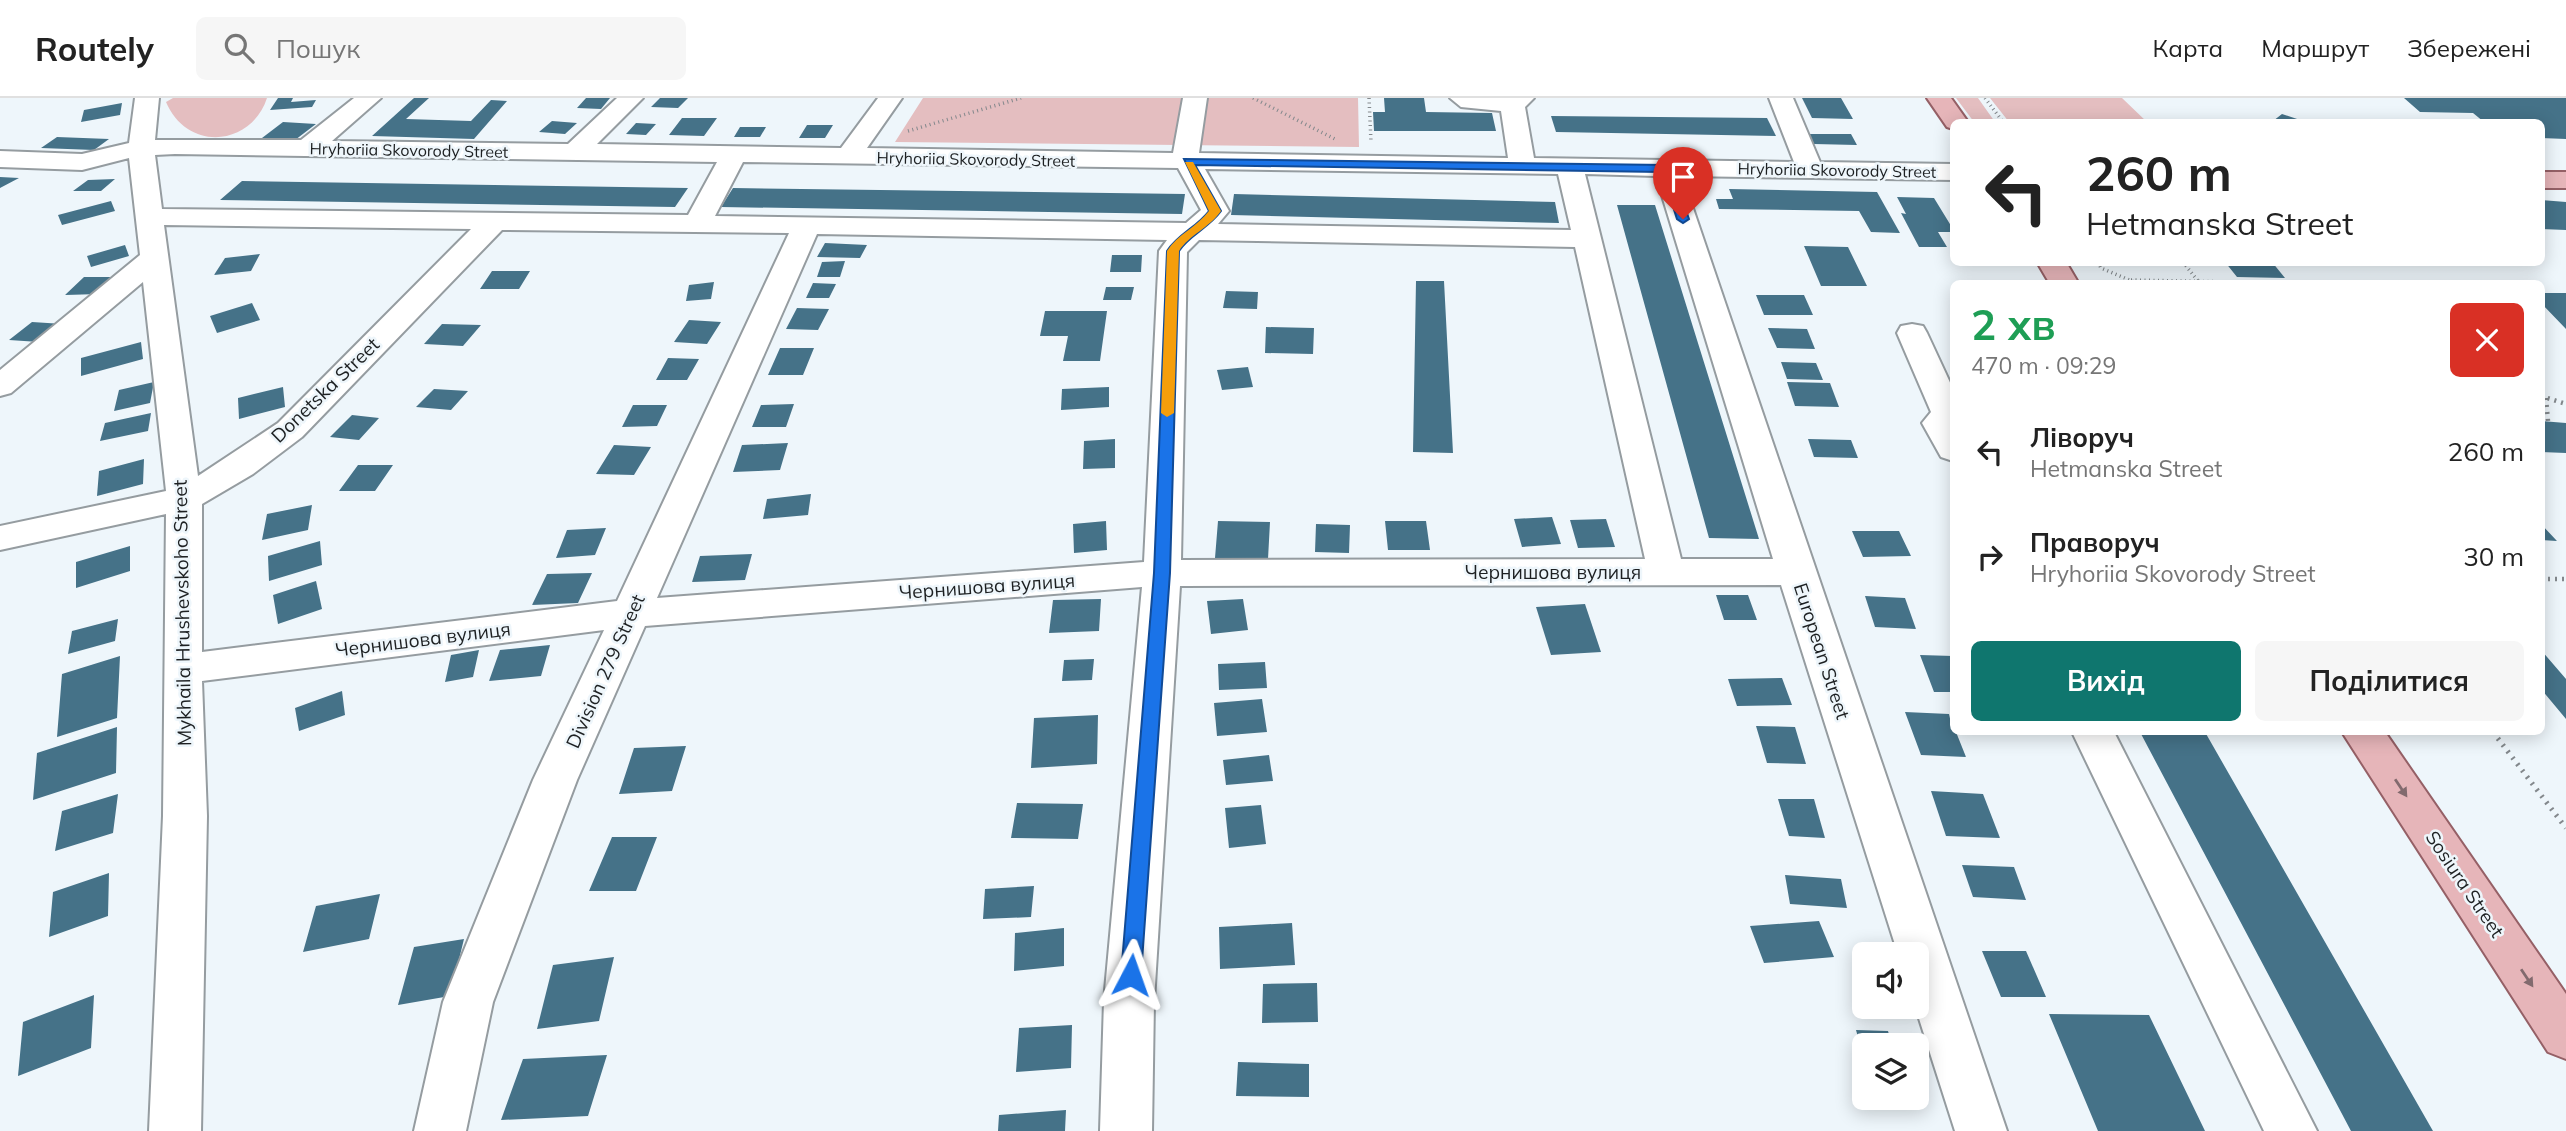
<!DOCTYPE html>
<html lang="uk">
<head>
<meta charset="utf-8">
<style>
	:root { --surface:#fff; --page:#f6f6f6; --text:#222; --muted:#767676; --line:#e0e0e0; --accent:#0f766e }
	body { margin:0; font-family:Mulish,sans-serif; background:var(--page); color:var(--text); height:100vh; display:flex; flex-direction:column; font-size:26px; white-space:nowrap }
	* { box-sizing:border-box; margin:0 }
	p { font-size:23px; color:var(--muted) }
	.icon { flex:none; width:38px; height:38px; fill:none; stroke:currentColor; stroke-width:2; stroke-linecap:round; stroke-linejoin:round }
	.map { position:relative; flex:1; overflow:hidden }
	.sheet { position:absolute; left:1950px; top:182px; width:595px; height:455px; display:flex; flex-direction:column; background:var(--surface); border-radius:10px; box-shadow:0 4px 18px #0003 }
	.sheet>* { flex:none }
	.hud { position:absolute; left:1950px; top:21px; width:595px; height:147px; border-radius:10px; box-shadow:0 4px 18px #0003; background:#fff; color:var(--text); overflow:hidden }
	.tools { position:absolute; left:1852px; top:844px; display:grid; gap:14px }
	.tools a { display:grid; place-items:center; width:77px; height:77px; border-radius:10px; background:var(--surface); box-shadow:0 4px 18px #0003; font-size:35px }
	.pin { position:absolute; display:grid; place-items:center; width:60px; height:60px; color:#fff; margin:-72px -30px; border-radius:50% 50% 50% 0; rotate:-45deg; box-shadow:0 0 7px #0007 }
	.pin .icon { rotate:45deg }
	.me { position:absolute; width:77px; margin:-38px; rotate:4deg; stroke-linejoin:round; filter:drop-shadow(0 0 5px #0008) }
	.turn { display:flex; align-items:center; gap:24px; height:147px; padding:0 21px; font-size:32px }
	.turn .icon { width:91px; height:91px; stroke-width:2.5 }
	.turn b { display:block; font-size:49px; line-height:60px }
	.round { display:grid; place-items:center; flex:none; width:74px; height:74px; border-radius:10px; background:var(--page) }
	.overview { display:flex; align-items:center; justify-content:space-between; height:119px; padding:0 21px }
	h1 { font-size:42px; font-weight:700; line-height:52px; color:#1e9e55 }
	.primary-button { display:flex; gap:14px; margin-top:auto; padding:14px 21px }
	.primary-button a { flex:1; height:80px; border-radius:10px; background:var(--accent); color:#fff; font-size:28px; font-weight:700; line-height:80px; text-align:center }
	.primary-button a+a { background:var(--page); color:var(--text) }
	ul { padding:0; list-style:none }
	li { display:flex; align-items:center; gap:21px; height:105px; padding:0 21px }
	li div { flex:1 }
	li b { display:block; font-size:26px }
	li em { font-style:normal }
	header { display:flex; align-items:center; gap:42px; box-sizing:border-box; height:98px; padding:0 35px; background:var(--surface); border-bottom:2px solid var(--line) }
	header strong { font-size:33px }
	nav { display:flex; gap:38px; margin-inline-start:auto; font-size:24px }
	.search { width:490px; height:63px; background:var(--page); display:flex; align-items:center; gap:18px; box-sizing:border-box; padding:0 24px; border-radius:10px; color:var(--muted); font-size:26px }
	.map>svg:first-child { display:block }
	.green { fill:#e4bec0 }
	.building { fill:#457288 }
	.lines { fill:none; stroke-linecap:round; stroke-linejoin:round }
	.minor-casing { stroke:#959ca0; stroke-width:4 }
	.major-casing { stroke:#956066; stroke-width:4 }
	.path-far2 { stroke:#83888c; stroke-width:3.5; stroke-dasharray:1 3.5; stroke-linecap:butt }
	.path-far1 { stroke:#83888c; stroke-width:4.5; stroke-dasharray:2 5; stroke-linecap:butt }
	.path { stroke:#83888c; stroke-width:5; stroke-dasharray:2 6; stroke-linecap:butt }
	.minor { fill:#fff; fill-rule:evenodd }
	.major { fill:#e6b5b9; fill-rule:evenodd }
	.oneway { fill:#826a6e }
	.route { fill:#1a73e8; stroke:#114b97; stroke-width:2 }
	.slow { fill:#f59e0b }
	.labels { text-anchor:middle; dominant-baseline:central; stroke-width:5; stroke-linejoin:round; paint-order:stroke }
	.far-street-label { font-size:16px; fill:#1d2022; stroke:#eef6fb }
	.street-label { font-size:19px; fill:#1d2022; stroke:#eef6fb }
</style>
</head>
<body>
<header>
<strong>Routely</strong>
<div class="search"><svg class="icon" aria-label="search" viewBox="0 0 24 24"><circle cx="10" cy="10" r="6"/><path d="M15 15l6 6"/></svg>Пошук</div>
<nav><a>Карта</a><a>Маршрут</a><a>Збережені</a></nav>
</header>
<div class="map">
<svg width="2566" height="1033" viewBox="0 0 2566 1033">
	<rect width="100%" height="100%" fill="#eef6fb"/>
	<path class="green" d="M173,0H267C251,49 187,54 166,4Z
		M923,0H1358L1359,49L895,44Z
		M1956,0H1978L1995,24H1974Z
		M1990,0H2122L2147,24H2009Z"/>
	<path class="building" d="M278,0H293L291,4L316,2L312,9L270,12Z
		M414,0H429L406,21L471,23L491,2L507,3L474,41L372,38Z
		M586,0H610L601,11L577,10Z
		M660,0H688L678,10L651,9Z
		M1384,0H1424L1426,14L1492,15L1496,33H1374L1373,14H1385Z
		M1802,0H1841L1853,21L1812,20Z
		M2404,0H2566V41L2541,40V24H2484L2473,15L2420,14Z
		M122,5L120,17L81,24L84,12Z
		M2282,16L2306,24L2273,23Z
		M1551,18L1767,20L1776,38L1556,34Z
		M682,20H717L704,38L669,37Z
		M552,23L577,25L565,36L539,34Z
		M283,24L316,26L295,42L262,40Z
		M636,25L656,26L646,37L626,36Z
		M807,27H833L825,40H799Z
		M740,29H766L760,39H734Z
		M1809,36H1851L1857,47L1814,46Z
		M57,39L109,41L94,52L41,50Z
		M0,79L19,80L0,90Z
		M115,81L101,93H73L88,82Z
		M242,83L688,90L675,109L220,102Z
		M733,90L1185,96L1182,116L721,109Z
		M1729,91L1877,94L1900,135L1871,134L1859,113L1719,111L1716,101H1733Z
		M1234,96L1555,104L1559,125L1231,117Z
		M1897,99L1934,100L1953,131V134H1938L1947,149H1919L1901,115L1906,116Z
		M2541,102L2566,104V132L2541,131Z
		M111,103L115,113L62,127L58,117Z
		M1617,107H1655L1759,441L1709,440Z
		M825,145L867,147L860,160L817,159Z
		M125,147L129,158L91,169L87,158Z
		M1804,148L1848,149L1867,188H1821Z
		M260,156L251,173L214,177L225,160Z
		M1112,157H1142L1141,174H1110Z
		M845,163L840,179H817L822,164Z
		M2225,164H2272L2285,180L2237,179Z
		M492,173H530L519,191H480Z
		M84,179H117L99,196L65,197Z
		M1416,183H1444L1453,355L1413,354Z
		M714,184L711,201L686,203L689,187Z
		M813,185L836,186L829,200H806Z
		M1106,189H1134L1131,202H1103Z
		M1226,193L1258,194L1257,211L1223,210Z
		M2541,195H2566V231L2541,205Z
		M1756,197H1804L1813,217H1764Z
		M252,205L260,222L217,235L210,218Z
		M797,210L829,211L818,232L786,231Z
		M1045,213H1107L1100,263H1063L1068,238H1040Z
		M689,222L721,224L707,246L674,244Z
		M32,224L63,226L39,244L9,242Z
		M442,226L481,227L463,248L424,246Z
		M1266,229L1314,230L1313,256L1265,255Z
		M1768,230L1807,231L1815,251L1777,250Z
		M141,244L143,261L81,278V260Z
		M780,250H814L803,277H768Z
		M668,260L699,261L687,282H656Z
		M1781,264L1816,265L1823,282L1787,281Z
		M1248,269L1253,289L1222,292L1217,272Z
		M154,284L150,305L114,313L119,292Z
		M1787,284L1830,285L1839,309L1795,308Z
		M283,289L285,309L239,321L238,300Z
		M1109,289V309L1061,312L1062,291Z
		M434,291L468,293L451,312L416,309Z
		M794,306L786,329H752L761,307Z
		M633,307H667L657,328L622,329Z
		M151,315L148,333L100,343L105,325Z
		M352,317L379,320L359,342L330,339Z
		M2541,323L2566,325V355L2541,354Z
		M1115,341V370L1083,371L1084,343Z
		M1808,341L1851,342L1858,360L1814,359Z
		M788,345L780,372L733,374L742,347Z
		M614,347L651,349L634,377L596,376Z
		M144,361L143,386L97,398L99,373Z
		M358,367H393L375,393H339Z
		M811,396L808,417L763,421L767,401Z
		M312,407L308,432L262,442L267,416Z
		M1552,419L1561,446L1522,449L1514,421Z
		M1606,421L1615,449L1578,450L1570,422Z
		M1106,423L1107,452L1074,455L1073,426Z
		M1218,423L1270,424L1268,461L1215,460Z
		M1385,423H1426L1430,452H1388Z
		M1316,426L1350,427L1349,455L1315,454Z
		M2541,426L2557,443L2541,442Z
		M606,430L595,457L556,460L567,432Z
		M1852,433H1899L1911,458L1863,459Z
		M320,443L322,467L269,483L268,458Z
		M130,448V473L76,490V464Z
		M752,456L745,482L692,484L700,458Z
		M592,475L578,505L532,507L547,476Z
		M316,483L322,511L278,526L273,497Z
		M1716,497H1748L1757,522H1724Z
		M1865,498L1905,500L1916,531L1875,529Z
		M1101,501L1099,533L1049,535L1053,502Z
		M1243,501L1248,532L1211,536L1207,503Z
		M1585,506L1601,554L1551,557L1536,509Z
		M118,521L115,543L68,556L72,533Z
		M550,547L541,578L489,583L500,552Z
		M479,552L473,579L445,584L451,557Z
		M2541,552L2566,581V621L2541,591Z
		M1920,557L1953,558V594H1934Z
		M120,558L117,620L57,639L62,576Z
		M1094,561L1092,582L1062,583L1064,562Z
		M1265,564L1267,590L1219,592L1218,566Z
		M1782,580L1792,607L1737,608L1728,581Z
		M342,593L345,617L299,633L295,610Z
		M1262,601L1267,634L1217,638L1214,605Z
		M1905,614L1949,616L1953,634H1956L1966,659L1921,657Z
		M1098,617L1097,666L1031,670L1034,620Z
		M1756,628L1795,629L1806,666L1767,665Z
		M117,629L116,675L33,702L37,655Z
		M2140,634H2205L2433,1033H2351Z
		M686,648L672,693L619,696L634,650Z
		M1269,657L1273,683L1226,687L1223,662Z
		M1931,693L1983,696L2000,740L1946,738Z
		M118,696L113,735L55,753L62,713Z
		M1778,701H1814L1825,740L1789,738Z
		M1017,705L1083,706L1078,741L1011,740Z
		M1261,707L1266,746L1229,750L1225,710Z
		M612,739H657L636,793H589Z
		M1962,767L2014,769L2026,802L1973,799Z
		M109,775L108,818L49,839L53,794Z
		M1785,777L1841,781L1847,810L1790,806Z
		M1034,788L1031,819L983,821L985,791Z
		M380,796L369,841L303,854L316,808Z
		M1819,823L1834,859L1764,865L1750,828Z
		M1292,825L1295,867L1220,871L1219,829Z
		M1064,830V868L1014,873L1015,835Z
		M464,841L450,898L398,907L414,849Z
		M1982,853H2026L2046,899H2001Z
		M614,859L599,923L537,931L553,867Z
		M1317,885L1318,924L1262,925L1263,886Z
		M94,897L91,950L18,978L23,924Z
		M2049,916L2149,917L2205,1033H2098Z
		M1072,927L1071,970L1016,974L1019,930Z
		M1856,932L1888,933L1892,947H1864L1863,957Z
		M607,957L588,1018L501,1022L523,961Z
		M1238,964L1309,966V999L1236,998Z
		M1066,1012L1065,1033H998L999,1017Z"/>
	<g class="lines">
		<defs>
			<path id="minor" d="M135,0H159L155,42H301L354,0H381L332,43L568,46L617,0H643L597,46L841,50L878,0H902L867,50L1173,55L1183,0H1207L1199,55L1508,60L1501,13L1461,9L1450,0H1534L1525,9L1534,60L1794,64L1769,0H1793L1820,64L1953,66V82L1682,78L2007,1033H1955L1915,908L1916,856H1898L1781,487L1180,488L1154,903L1152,1033H1100L1104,903L1142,489L645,528L577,682L493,904L466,1033H414L443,904L533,682L604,532L202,583L207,718L201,1033H149L163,718L166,416L0,452V428L166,393L143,184L11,295L0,298V272L140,157L129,60L82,72L0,69V53L82,56L129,45ZM175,56L717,64L688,117L162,111L155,57ZM743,64L1178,70L1201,112L1186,125L715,118ZM1205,71L1558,76L1571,132L1218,126L1229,113ZM1585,76L1656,78L1773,461H1681ZM164,127L471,131L278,325L198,378ZM502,132L789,135L617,503L202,554V406L253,376L302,339ZM817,136L1167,142L1159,153L1144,464L657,500ZM1199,142L1575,149L1645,461L1181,462L1187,154Z
				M1912,226L1923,228L1927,235L1953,291V363L1941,359L1922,325L1931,314L1897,235L1901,228Z
				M2072,634H2114L2317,1033H2264Z"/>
			<path id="major" d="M1927,0H1951L1968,24H1953V31L1947,29Z
				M2541,74H2566V90H2541Z
				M2037,164H2066L2079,186H2050Z
				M2342,634H2385L2566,896V961L2548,954Z"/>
		</defs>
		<use href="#minor" class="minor-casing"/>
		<use href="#major" class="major-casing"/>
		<path class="path-far2" d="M1253,0L1335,41
			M1369,0L1371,44
			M1985,0L2003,24
			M908,33L1021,0
			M2098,164L2101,170L2139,186
			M2183,164L2198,183
			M2131,182L2288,185"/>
		<path class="path-far1" d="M2541,298L2566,306
			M2546,300L2548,323
			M2541,481H2566"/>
		<path class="path" d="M2493,634L2566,730"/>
		<use href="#minor" class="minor"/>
		<use href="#major" class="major"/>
	</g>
	<defs><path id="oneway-solid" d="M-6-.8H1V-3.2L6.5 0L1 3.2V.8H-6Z" transform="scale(1.75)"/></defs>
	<g class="oneway">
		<use href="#oneway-solid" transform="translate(2401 690) rotate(56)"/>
		<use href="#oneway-solid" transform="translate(2527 880) rotate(56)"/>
	</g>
	<path class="route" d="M1184,61L1667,67L1672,71L1689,121L1683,125L1677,121L1662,74L1195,67L1221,113C1209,130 1189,137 1179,153L1170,475L1141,877L1138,883L1131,885L1124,883L1121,877L1154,475L1167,153C1178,136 1197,129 1209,113Z"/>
	<path class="slow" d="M1185,64H1193L1221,113C1209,130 1189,137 1179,153L1174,315L1167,319L1161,315L1167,153C1178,136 1197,129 1209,113Z"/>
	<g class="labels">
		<g class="far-street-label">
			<text transform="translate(409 52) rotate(1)">Hryhoriia Skovorody Street</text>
			<text transform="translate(976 61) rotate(1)">Hryhoriia Skovorody Street</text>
			<text transform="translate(1837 72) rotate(1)">Hryhoriia Skovorody Street</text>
		</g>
		<g class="street-label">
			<text transform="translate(325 292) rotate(-44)">Donetska Street</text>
			<text x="1553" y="474">Чернишова вулиця</text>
			<text transform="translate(987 488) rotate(-4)">Чернишова вулиця</text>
			<text transform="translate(182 515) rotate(-91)">Mykhaila Hrushevskoho Street</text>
			<text transform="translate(423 541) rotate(-7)">Чернишова вулиця</text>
			<text transform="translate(1822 553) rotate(72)">European Street</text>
			<text transform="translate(605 573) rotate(-66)">Division 279 Street</text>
			<text transform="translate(2465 786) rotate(56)">Sosiura Street</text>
		</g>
	</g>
</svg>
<div class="tools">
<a><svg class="icon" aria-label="sound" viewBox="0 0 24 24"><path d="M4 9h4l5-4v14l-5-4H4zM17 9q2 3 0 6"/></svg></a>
<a><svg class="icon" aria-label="layers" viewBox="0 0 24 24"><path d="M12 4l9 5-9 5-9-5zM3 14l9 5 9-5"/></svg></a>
</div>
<div class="pin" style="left:1683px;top:121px;background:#d93025"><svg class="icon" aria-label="arrive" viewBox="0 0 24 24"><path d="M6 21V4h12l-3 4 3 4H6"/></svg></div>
<svg class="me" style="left:1131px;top:877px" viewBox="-20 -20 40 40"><path d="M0-17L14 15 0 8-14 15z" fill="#1a73e8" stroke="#fff" stroke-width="4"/></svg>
<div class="hud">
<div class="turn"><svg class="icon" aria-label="left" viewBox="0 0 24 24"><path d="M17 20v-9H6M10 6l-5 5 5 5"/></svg><div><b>260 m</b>Hetmanska Street</div></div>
</div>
<section class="sheet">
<div class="overview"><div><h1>2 хв</h1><p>470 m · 09:29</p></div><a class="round" style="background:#d93025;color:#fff"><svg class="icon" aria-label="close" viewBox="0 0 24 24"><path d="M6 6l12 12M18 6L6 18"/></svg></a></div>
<ul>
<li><svg class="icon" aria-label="left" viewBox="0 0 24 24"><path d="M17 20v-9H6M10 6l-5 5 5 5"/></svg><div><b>Ліворуч</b><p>Hetmanska Street</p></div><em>260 m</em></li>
<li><svg class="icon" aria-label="right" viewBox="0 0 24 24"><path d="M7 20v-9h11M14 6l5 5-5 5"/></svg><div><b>Праворуч</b><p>Hryhoriia Skovorody Street</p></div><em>30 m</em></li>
</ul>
<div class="primary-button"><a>Вихід</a><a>Поділитися</a></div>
</section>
</div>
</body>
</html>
